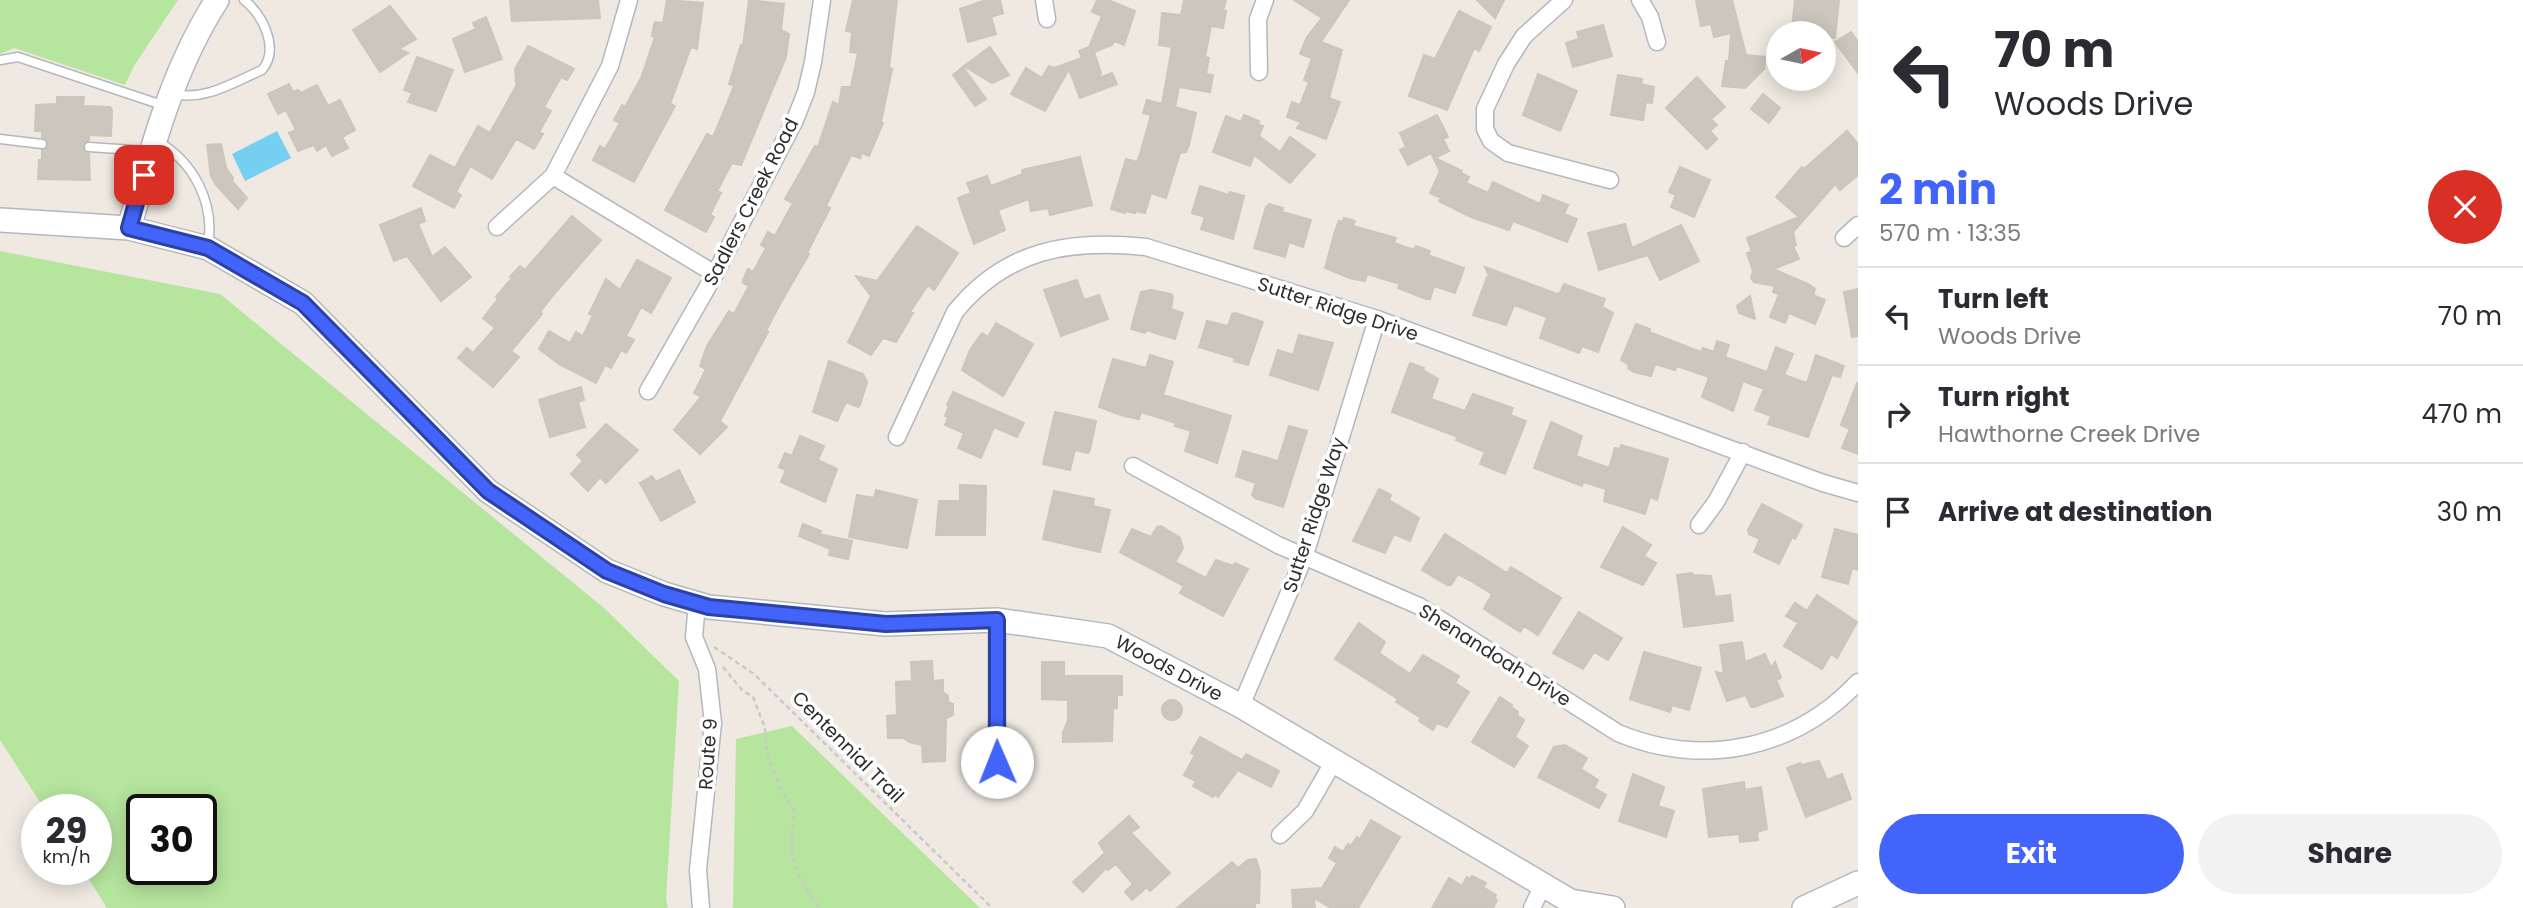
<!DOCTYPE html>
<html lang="en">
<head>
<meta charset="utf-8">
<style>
	:root { --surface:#fff; --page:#f2f2f3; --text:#2b2b33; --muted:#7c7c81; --line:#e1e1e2; --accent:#4264fb }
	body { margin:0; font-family:Poppins,sans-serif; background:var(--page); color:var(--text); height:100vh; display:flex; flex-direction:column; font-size:26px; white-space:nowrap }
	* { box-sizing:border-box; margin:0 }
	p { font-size:23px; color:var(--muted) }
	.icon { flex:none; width:38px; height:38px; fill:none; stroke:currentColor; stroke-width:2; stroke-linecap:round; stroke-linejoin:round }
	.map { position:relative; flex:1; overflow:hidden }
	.panel { display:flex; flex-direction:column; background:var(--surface); width:665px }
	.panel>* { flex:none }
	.hud { background:#fff; color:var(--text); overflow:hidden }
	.needle { width:46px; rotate:81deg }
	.controls { position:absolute; left:1766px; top:21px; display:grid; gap:14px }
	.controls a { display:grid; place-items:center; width:70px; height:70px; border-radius:50%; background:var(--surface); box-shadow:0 4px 18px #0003; font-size:35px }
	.speed { position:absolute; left:21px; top:794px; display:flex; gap:14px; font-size:35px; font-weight:700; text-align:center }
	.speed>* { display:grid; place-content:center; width:91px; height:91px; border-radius:50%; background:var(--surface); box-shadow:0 4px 18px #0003; line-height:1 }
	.speed small { font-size:18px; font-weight:400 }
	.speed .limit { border:4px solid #111; border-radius:10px; background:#fff; color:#111 }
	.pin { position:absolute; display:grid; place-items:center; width:60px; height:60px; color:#fff; margin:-30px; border-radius:14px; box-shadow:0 4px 10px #0006 }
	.me { position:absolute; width:77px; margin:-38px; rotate:359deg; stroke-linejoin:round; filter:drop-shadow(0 0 5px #0008) }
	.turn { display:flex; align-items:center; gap:24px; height:147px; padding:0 21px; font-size:32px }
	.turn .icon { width:91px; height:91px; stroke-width:2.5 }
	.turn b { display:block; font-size:49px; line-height:60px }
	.round { display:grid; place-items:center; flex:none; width:74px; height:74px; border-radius:37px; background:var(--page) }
	.head { display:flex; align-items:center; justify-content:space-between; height:119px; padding:0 21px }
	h1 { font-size:42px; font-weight:700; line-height:52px; color:var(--accent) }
	.cta { display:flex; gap:14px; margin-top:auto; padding:14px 21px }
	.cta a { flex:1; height:80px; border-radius:42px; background:var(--accent); color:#fff; font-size:28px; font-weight:700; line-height:80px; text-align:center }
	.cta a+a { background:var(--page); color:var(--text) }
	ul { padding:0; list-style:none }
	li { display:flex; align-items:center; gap:21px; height:98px; padding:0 21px; border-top:2px solid var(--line) }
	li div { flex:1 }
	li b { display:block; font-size:26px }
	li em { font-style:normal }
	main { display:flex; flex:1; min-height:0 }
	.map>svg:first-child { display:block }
	.green { fill:#b6e59e; fill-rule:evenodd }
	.water { fill:#75cff0 }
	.building { fill:#cbc7bf; stroke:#cbc5ba; stroke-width:2 }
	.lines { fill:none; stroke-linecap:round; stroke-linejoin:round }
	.lane-casing { stroke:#b4b7c1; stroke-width:11 }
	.street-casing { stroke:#b4b7c1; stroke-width:19 }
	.secondary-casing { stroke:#b4b7c1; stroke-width:26 }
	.path { stroke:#c9c9c9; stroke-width:2.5; stroke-dasharray:5 3.5; stroke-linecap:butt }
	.lane { stroke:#fff; stroke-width:8 }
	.street { stroke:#fff; stroke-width:16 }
	.secondary { stroke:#fff; stroke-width:23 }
	.route-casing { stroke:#2b41a3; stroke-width:18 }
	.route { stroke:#4264fb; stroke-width:12 }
	.labels { text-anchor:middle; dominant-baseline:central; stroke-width:7; stroke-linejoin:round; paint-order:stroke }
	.street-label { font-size:19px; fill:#2e2e2e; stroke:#fff }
</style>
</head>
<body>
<main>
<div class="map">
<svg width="1858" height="908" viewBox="0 0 1858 908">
	<rect width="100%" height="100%" fill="#efe9e1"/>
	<path class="green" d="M0,0H178L134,66L125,85L14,48L0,54Z
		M0,251L220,294L604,608L679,681L666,899L668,908H107L83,870H96V810H45L0,740ZM201,810V870H142V810Z
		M792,726L980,908H733L736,739Z"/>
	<path class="water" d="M277,131L291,158L245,181L232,154Z"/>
	<path class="building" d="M510,0H598L600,18L512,21Z
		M667,0L703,3L697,49L691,47L670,104L675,106L634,182L593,160L600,146L605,149L620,123L614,120L622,105L625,107L641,78L655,37L652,36L654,25L655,22L663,23Z
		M749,0L784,4L781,30L789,34L786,57L741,165L732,163L717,191L721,193L710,215L714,217L706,232L665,210L707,134L713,137L724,111L734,86L729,84L741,45L743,46Z
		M853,0H897L889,68L892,69L881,122L883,123L869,156L862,153L860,158L851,155L826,206L830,208L807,253L809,254L780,304L766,331L768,332L720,421L727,427L700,454L674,430L701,397L694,393L706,369L700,366L707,346L729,311L734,314L749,286L743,283V280L748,269L753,272L766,248L761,245L768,232L775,236L793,203L785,199L815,146L818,147L833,102L839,105L842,87H851L858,53L850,52L852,32L846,31Z
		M986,0H1000L1003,13L991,17L996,34L968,42L960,9Z
		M1097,0H1108L1135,11L1124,45L1114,41L1112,45L1094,52L1101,73L1099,78L1112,73L1117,84L1080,98L1069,69L1045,111L1011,94L1026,68L1042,78L1049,66L1054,68L1082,58L1079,51L1089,47L1102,16L1092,12Z
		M1184,0H1226L1223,11H1226L1223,28L1211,26L1205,57L1209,58L1206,74L1213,75L1210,92L1179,87L1175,107L1196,113L1189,145L1186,152L1180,153L1166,198L1151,193L1145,213L1136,211L1135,213L1126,211L1125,213L1111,209L1126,159L1137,162L1140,154L1151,115L1143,113L1147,100L1162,104L1172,47L1159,45L1162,13L1181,15Z
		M1294,0H1349L1321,42L1342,50L1329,98L1340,102L1326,139L1297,128L1301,122L1287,117L1292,102L1300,105L1309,82L1304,80L1312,58L1300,54L1307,37L1322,18Z
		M1477,0H1504L1495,18Z
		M1696,0H1732L1746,55L1765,57L1764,69L1745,88L1722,86L1726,61H1729L1731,33L1714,37L1711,24L1701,26Z
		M1795,0H1839L1835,38L1824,37V33H1799L1800,29L1792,28Z
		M390,6L416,39L399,49L408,53L380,72L353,30Z
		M1459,11L1491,27L1479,51L1474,48L1447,110L1409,96L1424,55L1435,59Z
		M486,17L502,59L465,72L453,39L476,29L473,23Z
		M1603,25L1612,56L1573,67L1566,43L1579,39L1577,32Z
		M1851,32L1858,42V73L1835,42Z
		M528,46L574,69L567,80L561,77L544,107L551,111L539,132L543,134L534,149L516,139L492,179L470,166L456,192L461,195L454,208L413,186L430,155L455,168L478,126L490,133L515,88L517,95L515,69Z
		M990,47L1009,75L992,83L964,66Z
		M417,57L453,70L436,111L408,102L412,93L404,90Z
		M963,67L986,99L975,106L953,75Z
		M1538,74L1577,91L1560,131L1523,115Z
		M1618,75L1642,79L1641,84L1654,87L1652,103L1646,102L1643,120L1611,115Z
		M1697,77L1725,107L1711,119L1717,125L1710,131L1717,139L1707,149L1666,108Z
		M289,84L293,92L298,90L301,93L317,85L328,106L340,100L355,130L342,137L348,148L332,156L326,145L317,151L314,145L298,151L289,133L296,130L286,110L278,114L268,94Z
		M1763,94L1780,108L1769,123L1751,109Z
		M57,97H84L83,106L110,107L112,110L111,136L89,135V140L83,146V150L89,154L90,180L38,179L39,160H42V150L49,144L42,137V131H35L36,105L57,104Z
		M1244,115L1259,121L1258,124L1263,126L1259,136L1280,152L1290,137L1315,155L1290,183L1254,155L1250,166L1213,152L1226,116L1241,122Z
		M1437,115L1448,137L1443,139L1449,151L1435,158L1462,171L1461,173L1469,177L1466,183L1488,193L1493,182L1540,204L1543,195L1568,205L1564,214L1577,219L1567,242L1513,221L1509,230L1471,217L1439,201L1441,198L1430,193L1440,171L1431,153L1408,165L1400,150L1406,147L1400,133Z
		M1847,131L1858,144V175L1840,190L1835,184L1793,232L1796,245L1793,246L1799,259L1773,269L1808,284L1815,289L1813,295L1825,300L1815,324L1789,313L1785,323L1770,317L1779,294L1773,292L1775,286L1754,282L1751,278L1753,271L1747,253L1752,252L1747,238L1799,217L1776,197L1802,167L1804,169Z
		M221,144L226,168L233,178L232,181L247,198L238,209L216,185L211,176L207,145Z
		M1080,157L1092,205L1050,215L1048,208L1031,211L1029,199L998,210L1005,230L974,244L958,198L971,193L967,183L987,176L991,186L1023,174L1022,170Z
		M1680,167L1710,180L1694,217L1671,207L1676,195L1669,192Z
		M1200,186L1229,195L1230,192L1244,196L1233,239L1201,229L1205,217L1192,213Z
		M1269,204L1283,208L1282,212L1311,220L1303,247L1289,242L1285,257L1254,248L1266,207Z
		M421,208L425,221L418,224L432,257L445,247L471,277L441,301L407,256L394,261L380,225Z
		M572,216L601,240L555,293L540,312L542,314L511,351L519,357L493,387L458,358L467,348L473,353L495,328L483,318L498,299L496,297L512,278L510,277L520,266L525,270Z
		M1344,218L1355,221L1353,226L1396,238L1394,243L1414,250L1416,246L1430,251L1428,255L1464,268L1455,293L1434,286L1430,299H1426L1398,288L1400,284L1367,274L1365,281L1350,278L1325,268L1335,231L1339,221L1343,222Z
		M1625,224L1632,248L1681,225L1699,261L1660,280L1648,255L1599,270L1588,233Z
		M917,226L958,253L934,290L928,285L910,312L913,313L896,342L883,338L871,355L848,342L871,296L856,276L877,281Z
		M637,260L671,278L651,313L641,307L626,336L634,340L628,350L626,353L621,350L611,368L605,365L596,383L559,364L539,349L549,331L570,343L576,332L583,336L593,315L589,314L606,279L620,290Z
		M1485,267L1557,294L1560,293L1564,284L1605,299L1602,307L1613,313L1598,352L1582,346L1579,353L1540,338L1547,317L1514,305L1506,325L1473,315L1487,277L1490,278Z
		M1077,280L1084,300L1099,295L1108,319L1061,336L1044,290Z
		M1858,289V336L1852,337L1844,292Z
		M1151,290L1171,294L1173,296L1171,309L1183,313L1175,339L1146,330L1145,333L1131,329L1141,292Z
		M1750,296L1755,319L1739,313L1737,306Z
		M1235,313L1263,322L1248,365L1234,361L1235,358L1199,347L1207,321L1228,326L1232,314Z
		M996,323L1033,344L1003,396L962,370L970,350L982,333L988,337Z
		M1636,324L1650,329L1649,332L1701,352L1703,348L1714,352L1717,341L1729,345L1725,357L1767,372L1776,347L1793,354L1784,375L1807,383L1816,355L1844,366L1840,377L1832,375L1808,437L1768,424L1771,416L1755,410L1764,389L1743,381L1733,411L1702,397L1709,377L1677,366L1675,370L1655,364L1651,376L1634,372L1628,368L1629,365L1621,360Z
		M1299,335L1333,343L1318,390L1270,375L1278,350L1293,355Z
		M1150,355L1173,362L1163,395L1231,416L1217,463L1185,451L1191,431L1175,426L1176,423L1141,412L1139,419L1124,416L1099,407L1113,359L1146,368Z
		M829,361L863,374L867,382L860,405L858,407L846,402L837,421L813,412Z
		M1410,363L1424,368L1423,370L1438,379L1431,399L1465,411L1473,394L1513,408L1510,415L1526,421L1505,474L1480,464L1485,452L1456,440L1458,437L1392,412Z
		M1857,383H1858V454L1842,448L1850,429L1841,425Z
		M581,387L584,400L578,402L585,427L550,437L539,400Z
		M953,392L1024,423L1017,437L994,427L981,458L958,448L964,433L945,425L948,417L945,416L949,406L947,405Z
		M1055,412L1096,421L1090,450L1088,453L1075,450L1070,470L1043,464Z
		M1551,422L1582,436L1576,456L1609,468L1615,448L1620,449L1621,445L1668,459L1657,500L1650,497L1645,514L1604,501L1606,489L1583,482L1582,486L1534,468Z
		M606,424L638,450L606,483L600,477L588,491L571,474L583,461L577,455Z
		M1289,426L1307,431L1283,507L1255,498L1252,495L1256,483L1236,476L1243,451L1278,461Z
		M800,436L824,446L818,460L837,469L825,502L781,482L786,470L779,467L785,453L792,456Z
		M679,470L695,502L661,521L640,483L652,476L656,482Z
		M960,485L986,486L985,535H936L939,501H960Z
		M1379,489L1391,495L1389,500L1419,518L1410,541L1394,534L1385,553L1353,541Z
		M876,490L917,500L907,548L849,537L857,495L874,498Z
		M1054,491L1094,499L1093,506L1110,510L1100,552L1043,539Z
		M1762,504L1802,525L1795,539L1792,537L1779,564L1754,552L1760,539L1749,534L1748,530Z
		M803,524L821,531L819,534L852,541L848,559L829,555L830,549L799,536Z
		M1161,526L1180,538L1183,548L1175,562L1206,578L1216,560L1233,566L1235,563L1248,569L1223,616L1180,593L1184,586L1120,552L1132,529L1151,537L1157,527Z
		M1623,527L1651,545L1644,556L1656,563L1643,585L1601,567Z
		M1835,529L1858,535V570L1852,568L1848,584L1822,577Z
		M1445,534L1507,573L1511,567L1561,598L1538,635L1524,626L1520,632L1484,609L1492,594L1471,581L1458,574L1451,585H1447L1422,570Z
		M1692,573L1693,575L1711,576L1715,597L1730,595L1733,621L1684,627L1677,575Z
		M1817,595L1857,622L1837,658L1831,654L1822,669L1784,646L1798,623L1786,616L1795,603L1807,611Z
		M1579,612L1622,638L1608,660L1594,652L1583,669L1553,653Z
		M1359,623L1385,642L1379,653L1410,674L1423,655L1459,676L1455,683L1469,692L1447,727L1437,723L1433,730L1419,721L1421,718L1396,702L1398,699L1335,659Z
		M1742,642L1745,662L1765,654L1771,668L1775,662L1781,678L1776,680L1783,696L1754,707H1751L1746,695L1727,701L1716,672L1724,674L1720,645Z
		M1644,652L1701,668L1689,710L1672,705L1670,712L1630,699Z
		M932,661L933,681L943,680V692L948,696V702L953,704V715L946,718L945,761L923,762L922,745L909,742L904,738H888L887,716L897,715L896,682L912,681L911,662Z
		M1042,662H1064V676H1122V695H1117V708L1113,709L1112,741L1063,742V733L1068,720V700L1042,699Z
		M1500,697L1512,705L1511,707L1518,712L1517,715L1524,720L1515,737L1528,746L1514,767L1472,742Z
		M1162 710a10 10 0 1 1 20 0a10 10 0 1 1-20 0Z
		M1200,737L1242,760L1246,754L1279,771L1271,787L1238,770L1218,797L1214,794L1213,797L1193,786L1196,781L1184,775L1195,755L1191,753Z
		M1565,745L1587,758L1581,769L1598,780L1594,788L1606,795L1599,808L1538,777L1554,747Z
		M1819,761L1827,780L1842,774L1851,799L1806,817L1787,768L1800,763L1801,765Z
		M1633,774L1664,787L1658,806L1674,811L1666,837L1619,821Z
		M1744,782L1745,790L1761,787L1767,829L1757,832L1758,840L1740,842L1739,834L1709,837L1703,789Z
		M1129,816L1139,827L1131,833L1170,873L1150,891L1147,887L1132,900L1125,892L1133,884L1116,864L1108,870L1106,868L1083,892L1073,882L1105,853L1099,843Z
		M1371,820L1400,837L1358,908H1331L1314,898L1315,908H1293L1292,890L1322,888L1337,863L1329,858L1335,847L1343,852L1348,844L1351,846L1357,837L1360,839Z
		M1256,859L1260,872L1259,903H1255V908H1177L1232,862L1238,868L1248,860Z
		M1472,876L1486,883L1483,887L1496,895L1494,898L1497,900L1493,908H1432L1449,878L1462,886L1467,877L1470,879Z"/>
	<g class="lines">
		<defs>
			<path id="lane" d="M0,60L18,57L165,106
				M172,94C206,101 232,83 262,70C280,49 263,15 244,0
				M0,139L42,144
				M157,141C194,162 215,203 208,245
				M89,147L149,151"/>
			<path id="street" d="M1044,0L1047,19
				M1564,0L1524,36L1506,64L1485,109V129L1491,141L1508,153L1610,180
				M1640,0L1650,17L1657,42
				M1259,72L1258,19L1265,0
				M553,176L715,274
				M497,227L553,176L610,66L629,0
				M1844,238L1858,225
				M648,391L715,274L795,120L806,92L813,62L822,0
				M897,437L955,312C1006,249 1070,239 1146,247L1377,319L1823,483L1858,493
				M1133,466L1278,545L1419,606L1618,733C1703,768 1794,750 1858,682
				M1699,525L1716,502L1743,452
				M697,603L694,637L707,669L713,723L698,870L701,908
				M1241,706L1305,555L1377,319
				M997,762V620
				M1280,835L1305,811L1334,761
				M1532,908L1543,885"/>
			<path id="secondary" d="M0,220L129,228L208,248L303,303L488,491L607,571L664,594L709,607L886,624L997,620L1108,636L1241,706L1570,901L1613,908
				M129,228C152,149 172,70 217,0
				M1804,908L1858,883"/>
		</defs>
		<use href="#lane" class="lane-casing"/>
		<use href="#street" class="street-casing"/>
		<use href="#secondary" class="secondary-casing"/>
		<path class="path" d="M714,647L754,674L992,908
			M723,667L742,690L753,697L765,728L767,754L780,787L795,812C787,857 794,871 819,908"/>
		<use href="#lane" class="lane"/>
		<use href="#street" class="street"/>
		<use href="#secondary" class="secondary"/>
	</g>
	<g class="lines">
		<defs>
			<path id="route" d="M144,175L129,228L208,248L303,303L488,491L607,571L664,594L709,607L886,624L997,620V762"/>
		</defs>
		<use href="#route" class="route-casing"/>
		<use href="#route" class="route"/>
	</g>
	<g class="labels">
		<g class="street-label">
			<text transform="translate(751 202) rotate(-63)">Sadlers Creek Road</text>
			<text transform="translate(1338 309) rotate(18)">Sutter Ridge Drive</text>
			<text transform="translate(1314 515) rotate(-72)">Sutter Ridge Way</text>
			<text transform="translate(1495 655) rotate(32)">Shenandoah Drive</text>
			<text transform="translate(1169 668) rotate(28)">Woods Drive</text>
			<text transform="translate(848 747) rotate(45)">Centennial Trail</text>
			<text transform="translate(708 754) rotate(-86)">Route 9</text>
		</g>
	</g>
</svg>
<div class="controls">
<a><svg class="needle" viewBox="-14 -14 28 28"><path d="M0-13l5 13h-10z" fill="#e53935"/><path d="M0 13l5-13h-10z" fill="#7c7c81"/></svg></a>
</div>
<div class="speed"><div>29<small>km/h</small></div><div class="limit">30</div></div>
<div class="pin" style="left:144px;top:175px;background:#d93025"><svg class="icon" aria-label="arrive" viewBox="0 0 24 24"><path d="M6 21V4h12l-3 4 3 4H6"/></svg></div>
<svg class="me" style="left:997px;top:762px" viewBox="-20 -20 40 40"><circle r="19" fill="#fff"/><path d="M0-13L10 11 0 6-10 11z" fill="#4264fb"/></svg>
</div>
<section class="panel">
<div class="hud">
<div class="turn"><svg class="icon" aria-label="left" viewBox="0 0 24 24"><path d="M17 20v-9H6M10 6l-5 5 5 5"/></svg><div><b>70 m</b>Woods Drive</div></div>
</div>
<div class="head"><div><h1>2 min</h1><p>570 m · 13:35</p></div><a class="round" style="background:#d93025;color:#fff"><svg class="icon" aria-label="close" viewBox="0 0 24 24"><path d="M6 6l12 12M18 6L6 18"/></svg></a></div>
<ul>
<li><svg class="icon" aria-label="left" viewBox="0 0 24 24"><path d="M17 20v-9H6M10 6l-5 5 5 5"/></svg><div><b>Turn left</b><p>Woods Drive</p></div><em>70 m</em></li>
<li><svg class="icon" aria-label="right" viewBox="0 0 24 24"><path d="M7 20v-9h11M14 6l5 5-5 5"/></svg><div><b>Turn right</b><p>Hawthorne Creek Drive</p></div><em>470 m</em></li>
<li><svg class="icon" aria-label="arrive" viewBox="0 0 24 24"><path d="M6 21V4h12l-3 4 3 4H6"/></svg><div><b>Arrive at destination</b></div><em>30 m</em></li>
</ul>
<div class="cta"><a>Exit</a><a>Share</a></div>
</section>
</main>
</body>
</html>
